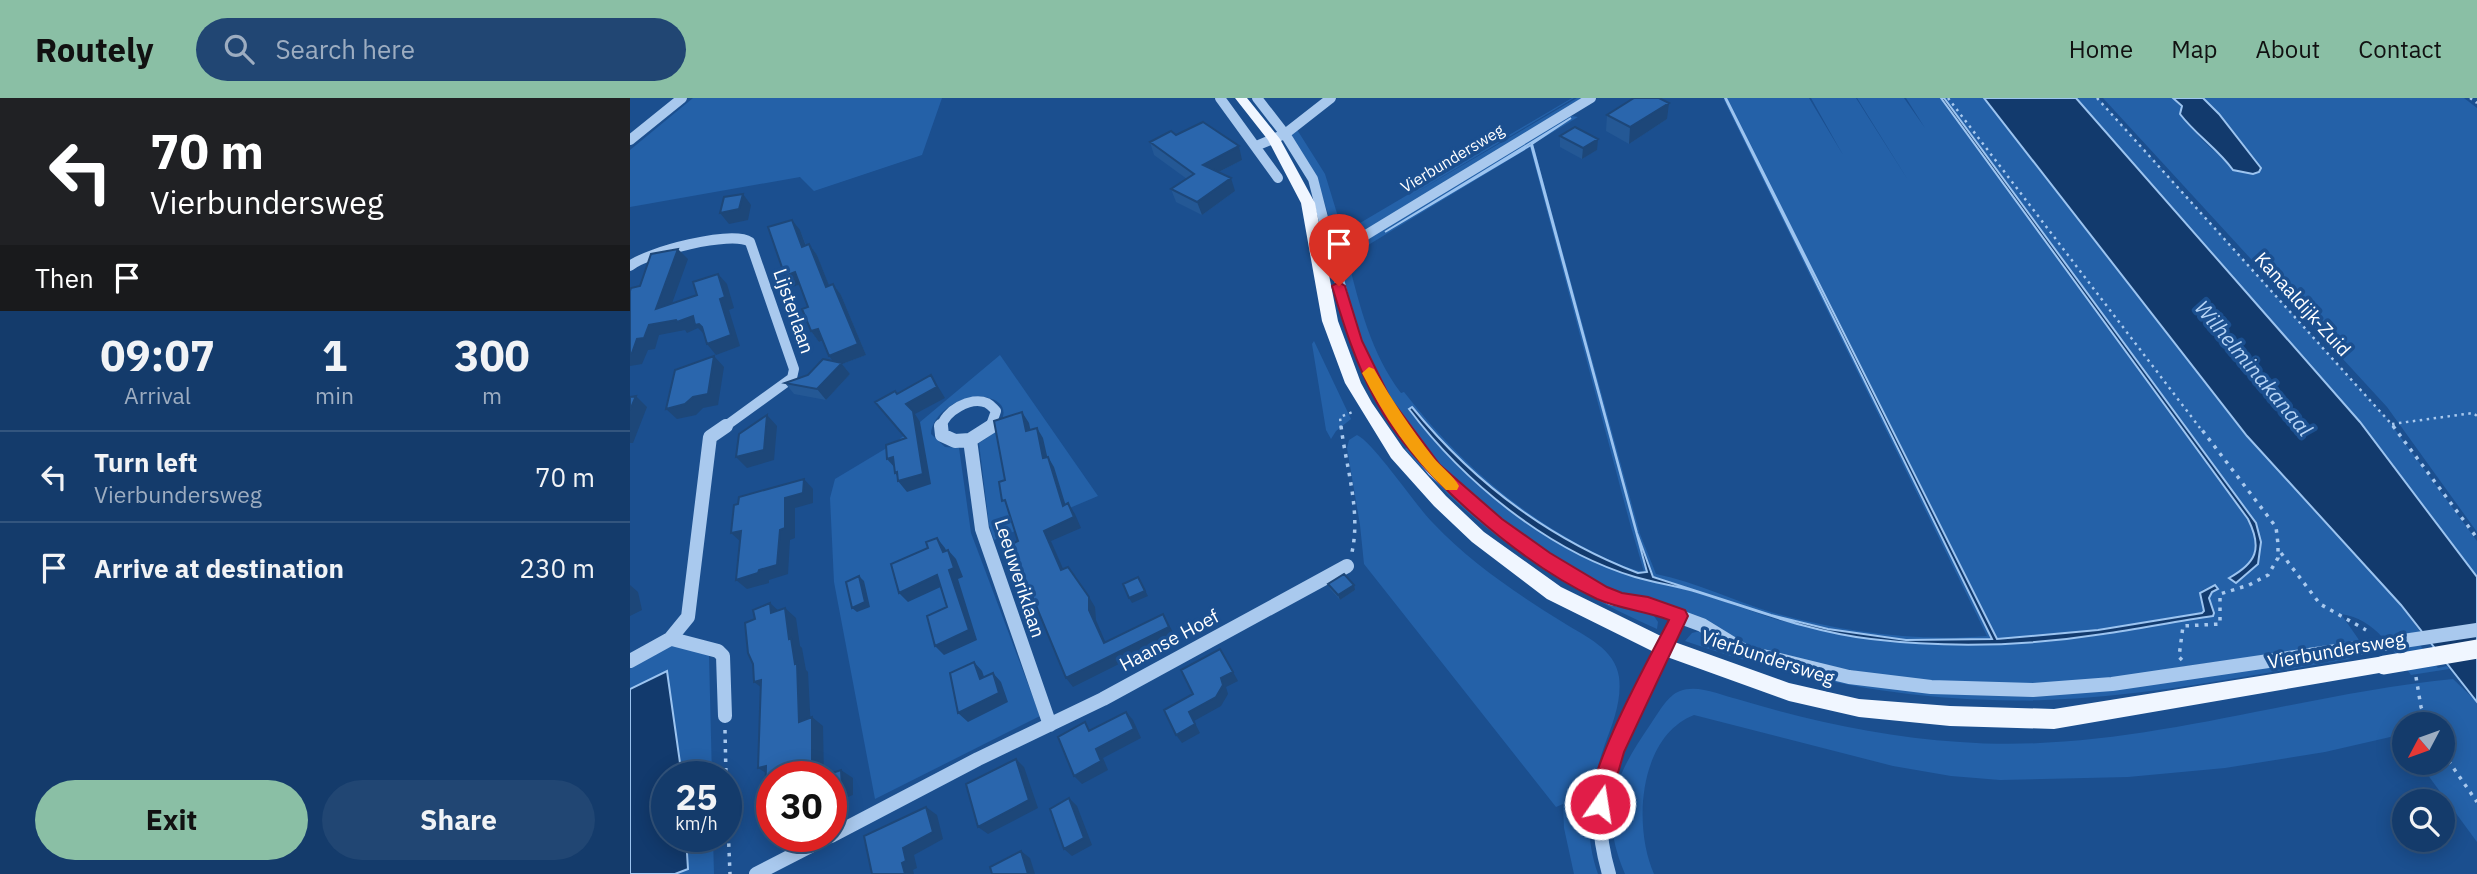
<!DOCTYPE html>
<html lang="en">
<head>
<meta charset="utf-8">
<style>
	:root { --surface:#143b6b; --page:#214673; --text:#f1f3f6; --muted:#9dadc1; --line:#33557e; --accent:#8abfa5 }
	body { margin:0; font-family:"IBM Plex Sans",sans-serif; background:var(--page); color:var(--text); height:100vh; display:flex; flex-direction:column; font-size:26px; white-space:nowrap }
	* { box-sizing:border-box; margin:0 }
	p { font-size:23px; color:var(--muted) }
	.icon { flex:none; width:38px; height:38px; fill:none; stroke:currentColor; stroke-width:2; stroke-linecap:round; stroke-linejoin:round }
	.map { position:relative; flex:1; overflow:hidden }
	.sheet { display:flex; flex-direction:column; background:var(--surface); width:630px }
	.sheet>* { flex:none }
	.hud { background:#202124; color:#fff; overflow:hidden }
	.needle { width:46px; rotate:229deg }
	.tools { position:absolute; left:1762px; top:614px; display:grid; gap:14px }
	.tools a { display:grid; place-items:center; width:63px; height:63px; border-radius:50%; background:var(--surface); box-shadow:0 4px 18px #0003,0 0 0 2px var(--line); font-size:35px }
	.speed { position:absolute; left:21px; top:663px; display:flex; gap:14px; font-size:35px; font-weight:700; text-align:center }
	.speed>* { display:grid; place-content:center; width:91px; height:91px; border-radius:50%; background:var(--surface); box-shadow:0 4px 18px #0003,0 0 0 2px var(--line); line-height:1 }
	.speed small { font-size:18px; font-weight:400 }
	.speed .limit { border:10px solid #d22; background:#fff; color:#111 }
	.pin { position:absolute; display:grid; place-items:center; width:60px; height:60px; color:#fff; margin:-72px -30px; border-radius:50% 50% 50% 0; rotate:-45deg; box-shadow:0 0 7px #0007 }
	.pin .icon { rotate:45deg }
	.me { position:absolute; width:77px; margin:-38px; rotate:13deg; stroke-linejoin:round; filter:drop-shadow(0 0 5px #0008) }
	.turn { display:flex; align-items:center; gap:24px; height:147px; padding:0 35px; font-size:32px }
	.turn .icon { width:91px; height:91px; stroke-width:2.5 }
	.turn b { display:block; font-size:49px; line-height:60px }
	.then { display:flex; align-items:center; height:66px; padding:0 35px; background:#0003; gap:14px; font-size:26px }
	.eta { display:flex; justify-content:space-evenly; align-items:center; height:119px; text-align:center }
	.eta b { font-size:42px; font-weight:800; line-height:49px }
	.cta { display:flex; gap:14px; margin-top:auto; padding:14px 35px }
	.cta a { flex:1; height:80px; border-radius:42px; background:var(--accent); color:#111; font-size:28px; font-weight:800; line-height:80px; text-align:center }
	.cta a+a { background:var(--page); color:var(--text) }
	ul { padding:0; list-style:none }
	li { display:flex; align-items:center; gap:21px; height:91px; padding:0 35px; border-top:2px solid var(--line) }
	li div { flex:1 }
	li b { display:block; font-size:26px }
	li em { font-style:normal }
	header { display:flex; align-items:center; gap:42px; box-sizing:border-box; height:98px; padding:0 35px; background:var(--accent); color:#111 }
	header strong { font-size:33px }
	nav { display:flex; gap:38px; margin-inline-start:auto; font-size:24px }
	.search { width:490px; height:63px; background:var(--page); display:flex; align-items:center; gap:18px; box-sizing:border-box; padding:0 24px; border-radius:38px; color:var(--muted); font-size:26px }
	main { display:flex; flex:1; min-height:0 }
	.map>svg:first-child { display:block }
	.green { fill:#2461a8; fill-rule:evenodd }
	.water { fill:#123a6d; stroke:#9cc4f0; stroke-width:2 }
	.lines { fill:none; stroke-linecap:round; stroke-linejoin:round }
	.path-far1 { stroke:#a9c9ee; stroke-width:2.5; stroke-dasharray:2.5 4.5; stroke-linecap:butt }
	.path { stroke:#a9c9ee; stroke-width:3.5; stroke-dasharray:3.5 6; stroke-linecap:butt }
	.minor-far1 { stroke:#a9c9ee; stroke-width:10 }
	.minor { stroke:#a9c9ee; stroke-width:14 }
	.major { fill:#f0f6ff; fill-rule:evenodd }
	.minor-bridge { stroke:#a9c9ee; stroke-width:14 }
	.major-bridge { stroke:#f0f6ff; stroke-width:19 }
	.wall { fill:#245895 }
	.shaded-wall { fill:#1d4779 }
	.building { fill:#2a66ad; stroke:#1d4779; stroke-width:2 }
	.route { fill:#e11d48; stroke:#92132f; stroke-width:2 }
	.slow { fill:#f59e0b }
	.labels { text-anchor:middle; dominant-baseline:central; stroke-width:7; stroke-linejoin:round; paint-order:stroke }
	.far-street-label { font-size:16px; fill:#fff; stroke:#1b4f8f }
	.street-label { font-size:19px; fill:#fff; stroke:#1b4f8f }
	.water-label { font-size:21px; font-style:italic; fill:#b5d3f5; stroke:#1b4f8f }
</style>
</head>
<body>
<header>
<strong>Routely</strong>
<div class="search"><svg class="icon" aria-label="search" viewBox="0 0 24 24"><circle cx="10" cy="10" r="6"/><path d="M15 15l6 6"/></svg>Search here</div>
<nav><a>Home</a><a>Map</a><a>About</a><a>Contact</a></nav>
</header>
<main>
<section class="sheet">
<div class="hud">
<div class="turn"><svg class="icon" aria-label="left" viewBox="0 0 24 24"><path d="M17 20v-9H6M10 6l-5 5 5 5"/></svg><div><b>70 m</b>Vierbundersweg</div></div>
<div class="then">Then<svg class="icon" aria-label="arrive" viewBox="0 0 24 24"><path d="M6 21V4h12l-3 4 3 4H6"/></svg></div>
</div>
<div class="eta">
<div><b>09:07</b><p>Arrival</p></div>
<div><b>1</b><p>min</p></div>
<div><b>300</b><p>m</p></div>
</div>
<ul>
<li><svg class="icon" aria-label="left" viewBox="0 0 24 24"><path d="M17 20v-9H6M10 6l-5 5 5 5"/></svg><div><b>Turn left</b><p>Vierbundersweg</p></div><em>70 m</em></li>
<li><svg class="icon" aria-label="arrive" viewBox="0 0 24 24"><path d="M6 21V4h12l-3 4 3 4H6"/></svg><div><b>Arrive at destination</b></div><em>230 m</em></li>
</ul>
<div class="cta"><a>Exit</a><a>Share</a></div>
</section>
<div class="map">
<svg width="1847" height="776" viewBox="0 0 1847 776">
	<rect width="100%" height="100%" fill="#1b4f8f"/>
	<path class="green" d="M63,0H312L292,57L184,93L170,79L0,109V52Z
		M942,0H944L775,101L947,0H958L706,151C698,109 686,71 660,37L666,30L695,76L713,135Z
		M1093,0L1098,6L1096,0H1179L1213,57L1181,0H1226L1278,82L1227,0H1274L1295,30L1276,0H1311L1618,421C1634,452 1626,465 1599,480L1606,485C1627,470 1635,450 1626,425L1314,0H1354L1617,338L1771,507L1791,535L1782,537L1808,570L1817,568L1819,571L1781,577C1762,551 1746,521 1711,516L1729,542C1679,552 1628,558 1578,565C1526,573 1473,583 1420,586C1221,596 991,531 841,396C811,369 782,340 760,305C732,258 720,208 707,156L936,17L948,19L903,46L1010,436L1026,476C1066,484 1104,503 1144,515C1212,534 1286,544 1357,538ZM1104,16L1367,541L1468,532L1572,515L1574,513L1570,498L1572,492L1585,487L1579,500L1584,515L1583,518L1421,542L1314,546L1239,541L1148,522L1069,495L1006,479L900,426L836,375L800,338L779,311L783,310C847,387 914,439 1008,475L1017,474L901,47L891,51L902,45L1007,435L1023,479L1141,517L1198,531L1276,542L1362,541ZM900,49L999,422L1014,474C990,469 967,456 946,445C877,406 823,357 774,294L771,295C741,255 730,209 718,162L720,158Z
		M1446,0H1468L1758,322L1847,443V479L1731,324Z
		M1473,0H1543C1556,12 1560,28 1571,41C1582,52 1594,59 1603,72L1616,51L1573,0H1834L1847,10V434L1757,309Z
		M684,243L721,321L706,333L701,341L696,332L682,246Z
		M370,257L468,398L364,442L359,427L349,345C368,335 390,306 355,299C334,295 302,314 301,336L315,349L329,350L341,435L410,618L245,701L204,484L200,400L205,381L265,345Z
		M751,307L852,421L1022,515L1028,524L1027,531C930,488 844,432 775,351L777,349L749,308Z
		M727,337C744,345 785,407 803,425C841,465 887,496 934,525C955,538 985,551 989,579C992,602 983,625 975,646C960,689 952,731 968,776H944L934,730L933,706L926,709L734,466L730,427L717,350L719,342Z
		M1070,533L1094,547L1325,596L1718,557L1720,561C1619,577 1517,599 1415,602C1291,606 1172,584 1055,543L1062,535Z
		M42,548L78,555L79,558L82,679H52L37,573L0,591V568Z
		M1823,581L1847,604V744L1789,665H1813V626H1774V644L1769,637L1695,654L1595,670L1498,679L1370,682L1321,678L1263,668L1064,617C1008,639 1003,729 1024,776H995C968,712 985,678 1022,624C1029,614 1038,597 1050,593C1067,586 1091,597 1107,601C1180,623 1253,639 1330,644C1497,657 1659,597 1823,581Z
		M56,739H83L84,776H45L58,771Z"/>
	<path class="water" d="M1095,0H1096L1367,541L1468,532L1572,515L1574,513L1570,495L1585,487L1588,491L1582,494L1579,500L1584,515L1583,518C1546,523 1510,531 1473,536C1397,548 1317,550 1241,541C1180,534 1125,512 1067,494C1047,488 1026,485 1005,479C918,453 833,383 779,311L782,309C844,385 917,440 1008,475L1017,474L901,47L755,134L941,20L902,46L1007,435L1023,479L1141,517L1198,531L1276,542L1362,541Z
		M1311,0H1314L1626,425L1631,444L1628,466L1606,485L1599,480C1626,465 1633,451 1618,421Z
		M1354,0H1446L1730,324L1847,479V604L1771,507L1617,338Z
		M1543,0H1573L1589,16L1631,70L1629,74L1623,76L1603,72C1588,51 1566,37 1550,16L1552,8Z
		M37,573L52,679H37V738L56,739L58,771L45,776H0V591Z"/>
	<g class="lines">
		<path class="path-far1" d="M1318,0L1570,330
			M1467,0L1765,330
			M1840,0L1847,5
			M1762,326L1843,315L1847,318
			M711,330L710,319L725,313"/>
		<path class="path" d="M711,328C716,369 731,413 722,454
			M1763,328L1847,440
			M1651,455L1690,506L1736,532
			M1552,562L1549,559L1553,528L1590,526V496L1619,487L1638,477L1648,460V446L1646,429L1569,328
			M1786,579L1791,609L1799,626
			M95,632L96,679
			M1813,655L1847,704
			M96,679L100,776"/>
		<path class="minor-far1" d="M590,0L648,80
			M627,0L655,36L683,81L725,243L753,302L772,330
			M0,42L52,0
			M626,48L655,36L701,0
			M698,160L961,0
			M0,168C17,154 102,132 120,144L164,271L162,280L93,330
			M311,330C314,313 341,298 357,305C361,307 363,310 366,313L360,330"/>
		<path class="minor" d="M311,328L312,337L325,343L340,342
			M771,328L804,372L866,426L914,460L981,500L1018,507L1072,527L1116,554L1219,579L1301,589L1403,592L1482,586L1740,548
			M340,342L352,431L420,627
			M340,342L362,328
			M42,541L88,553L93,558L95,618
			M0,563L40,541L58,519L80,339L96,328
			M201,738L348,661L473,601L717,468
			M126,776L200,738
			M979,776C973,755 969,735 970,712C974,658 1024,568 1049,518"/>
		<path class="major" d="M605,0H617L650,41L685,105L708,223L731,285L742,305L773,350L816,398L854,434L931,489L1039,542L1159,585L1229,601L1320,608L1424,611L1754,558L1761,561L1764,567L1761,573L1424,631L1320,628L1229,619L1159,603L1026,555L917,501L842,444L804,408L761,360L715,285L692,223L671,105L638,42Z"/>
		<path class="minor-bridge" d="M1740,548L1847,532"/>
		<path class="major-bridge" d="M1754,567L1847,551"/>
	</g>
	<path class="wall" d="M977,17L1037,21L999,46L976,33Z
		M546,37L612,62L589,74L605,93L572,117L546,104L541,91L557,81L524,57L520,44Z
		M930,38L967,52L952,61L930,49Z
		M170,132L176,147L179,146L187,157L199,188L203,186L211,197L236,257L212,266L220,276L196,302L164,296L155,285L178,277L204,264L193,243L189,244L181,233L178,209L170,186L163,189Z
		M698,486L725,492L710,502L700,491Z"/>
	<path class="shaded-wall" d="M1039,5L1037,21L999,46L1000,29Z
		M968,41L967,52L952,61L953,50Z
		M609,48L612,62L577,80L573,67Z
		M601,80L605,93L572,117L567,104Z
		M113,96L121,107L118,122L99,126L90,115Z
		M162,122L170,132L180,159L172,149Z
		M179,146L187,157L204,200L196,189Z
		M48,151L58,161L36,222L26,211Z
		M165,174L173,185L163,189L155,178Z
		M88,176L97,186L104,210L99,212L110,248L86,257L77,246L90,201Z
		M203,186L211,197L236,257L212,266L220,276L196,302L187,291L207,268L199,258Z
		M63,218L78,236L75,237L68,230L57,235L55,232L29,237L25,251L18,252L12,266L0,268V256L7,241L19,227Z
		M188,231L196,241L189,244L181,233Z
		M84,258L94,269L88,307L73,310L66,317L47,321L36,311Z
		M301,277L315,300L285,316L290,324L301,386L277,394L268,383H271L265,375L267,374L283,315L276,306Z
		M6,298L17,309L3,345H0V312Z
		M392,314L399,325L403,344L396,333Z
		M137,317L147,328L144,362L117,370L106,359Z
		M407,330L413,340L420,371L413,360Z
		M263,359L266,371L257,361Z
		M418,359L424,369L439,418L433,408Z
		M174,381L183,391V405L165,410V440L160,442L158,476L139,482V485L117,491L106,482L129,472L150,432L155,400Z
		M438,405L445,416L451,430L421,443L438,482L431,472L414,433Z
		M111,433L112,445L101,435Z
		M307,440L315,450L321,464L313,454Z
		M318,452L326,461L333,479L328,481L347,542L314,557L305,548L339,532L319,472Z
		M307,477L315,487L278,504L269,495Z
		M229,478L234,483L240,509L227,514L222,510Z
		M511,484L518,498L502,505L499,500Z
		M0,487L8,494L12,512L0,518Z
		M724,487L725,492L710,502L708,497Z
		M459,499L465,509L466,522L480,555L474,545L459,512Z
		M140,505L151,515H141Z
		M155,510L166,520L170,548L172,550L176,572L178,574L181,632L169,624L165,566L159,541Z
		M533,516L545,538L443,589L436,580Z
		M344,564L352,573L358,590L350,581Z
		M603,574L608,583L596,589L598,596L591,608L564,623L570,635L552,645L546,637L559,614L591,580Z
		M363,575L371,584L378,604L338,624L328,615Z
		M131,582L136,593L124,584Z
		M496,614L503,622L511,640L473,660L478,672L452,686L444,678Z
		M182,619L193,628L194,679H182Z
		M386,661L394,669L408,710L358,736L348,729Z
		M136,668L141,678L128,670Z
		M211,672L223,680V697L201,705V693Z
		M439,700L447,708L462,747L442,758L434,751Z
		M142,702V709L135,705Z
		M296,709L307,717L313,741L284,757L287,770L283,772L284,776H275L272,765L273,750Z
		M391,753L400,760L405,776H397Z"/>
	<path class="building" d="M1004,0H1029L1039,5L1000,29L977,17Z
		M573,24L609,48L573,67L601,80L567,104L541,91L564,76L520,44L541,33L546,37Z
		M945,29L968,41L953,50L930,38Z
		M113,96L109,111L90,115L94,99Z
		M162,122L172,149L179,146L196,189L203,186L228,246L199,258L188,231L181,233L172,211L178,209L165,174L155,178L138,129Z
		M48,151L26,211L67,197L63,184L88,176L95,199L90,201L101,237L77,246L72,229L69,226L65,227L63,218L47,224L46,222L19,227L14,240L7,241L2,255L0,256V193L1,190L10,188L21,156Z
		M84,258L78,296L63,299L55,306L36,311L45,272Z
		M193,261L212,265L187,291L155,285L178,277Z
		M301,277L307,289L276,306L283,313L293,376L268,383L267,374L265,375L263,359L257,361L256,347L276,340L245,304L265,293L267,296Z
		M6,298L0,312V299Z
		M392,314L396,333L407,330L413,360L418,359L433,408L438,405L444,419L414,433L431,472L438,469L459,499V512L474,545L533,516L539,529L436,580L385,457L382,446L388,443L375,402L372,403L369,384L375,382L364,323Z
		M137,317L134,352L106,359L109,336Z
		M174,381L173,395L155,400V430L150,432L147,467L129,472L128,475L106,482L111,433L101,435L104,407L108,406L109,399Z
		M307,440L313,454L318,452L324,470L319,472L339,532L305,548L297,518L317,509L307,477L269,495L261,466L298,450L296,444Z
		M714,476L724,487L708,497L698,486Z
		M229,478L235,504L222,510L216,484Z
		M508,479L515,493L499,500L493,486Z
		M140,505L141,515L155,510L159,541L161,540L165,566L167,565L169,624L182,619V679H142V702L135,705L136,668L128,670L131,582L124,584L123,566L118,555L115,525L125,521L123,512Z
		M590,551L603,574L591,580L593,587L586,599L559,614L565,626L546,637L534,612L563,596L551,572Z
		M344,564L350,581L363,575L369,595L328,615L320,575Z
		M496,614L504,631L466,651L471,663L444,678L428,639L455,624L459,633Z
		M386,661L399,702L348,729L336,686Z
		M211,672L212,689L201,693V679H190Z
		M439,700L454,740L434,751L420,711Z
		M296,709L303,734L273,750L276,763L272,765L275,776H242L234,738Z
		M391,753L398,776H362L360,769Z"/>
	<path class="route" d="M709,184L715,188L732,243L760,300L810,367L872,421L920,455L977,489L992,495L1018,499L1055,512L1058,518L994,654L977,713L970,716L962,713C950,684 1022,555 1039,522C1015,513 990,511 967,501C891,465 786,377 746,303C726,266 714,228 702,188Z"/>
	<path class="slow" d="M739,269L744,271C762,302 781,331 803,359C811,369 823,377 829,388L827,392H816C781,359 754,318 732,275Z"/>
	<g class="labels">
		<g class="far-street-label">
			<text transform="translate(822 60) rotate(-31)">Vierbundersweg</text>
		</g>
		<g class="street-label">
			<text transform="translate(1673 206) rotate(48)">Kanaaldijk-Zuid</text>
			<text transform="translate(164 213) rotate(71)">Lijsterlaan</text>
			<text transform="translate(390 480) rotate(72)">Leeuweriklaan</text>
			<text transform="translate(539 542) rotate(-28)">Haanse Hoef</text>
			<text transform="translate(1706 552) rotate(-10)">Vierbundersweg</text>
			<text transform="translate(1138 559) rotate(18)">Vierbundersweg</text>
		</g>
		<g class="water-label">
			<text transform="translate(1624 270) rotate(50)">Wilhelminakanaal</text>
		</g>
	</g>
</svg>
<div class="tools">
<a><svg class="needle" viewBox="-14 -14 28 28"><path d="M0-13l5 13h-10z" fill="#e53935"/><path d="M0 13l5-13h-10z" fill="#9dadc1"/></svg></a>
<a><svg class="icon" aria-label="search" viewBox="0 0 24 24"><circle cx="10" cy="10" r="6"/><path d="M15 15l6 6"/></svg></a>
</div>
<div class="speed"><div>25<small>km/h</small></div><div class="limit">30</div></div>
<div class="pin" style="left:709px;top:188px;background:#d93025"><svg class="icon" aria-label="arrive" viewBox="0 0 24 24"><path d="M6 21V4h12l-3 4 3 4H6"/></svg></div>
<svg class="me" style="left:970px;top:706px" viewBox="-20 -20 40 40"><circle r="17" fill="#e11d48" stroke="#fff" stroke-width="3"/><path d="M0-11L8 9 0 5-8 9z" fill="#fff"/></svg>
</div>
</main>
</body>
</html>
